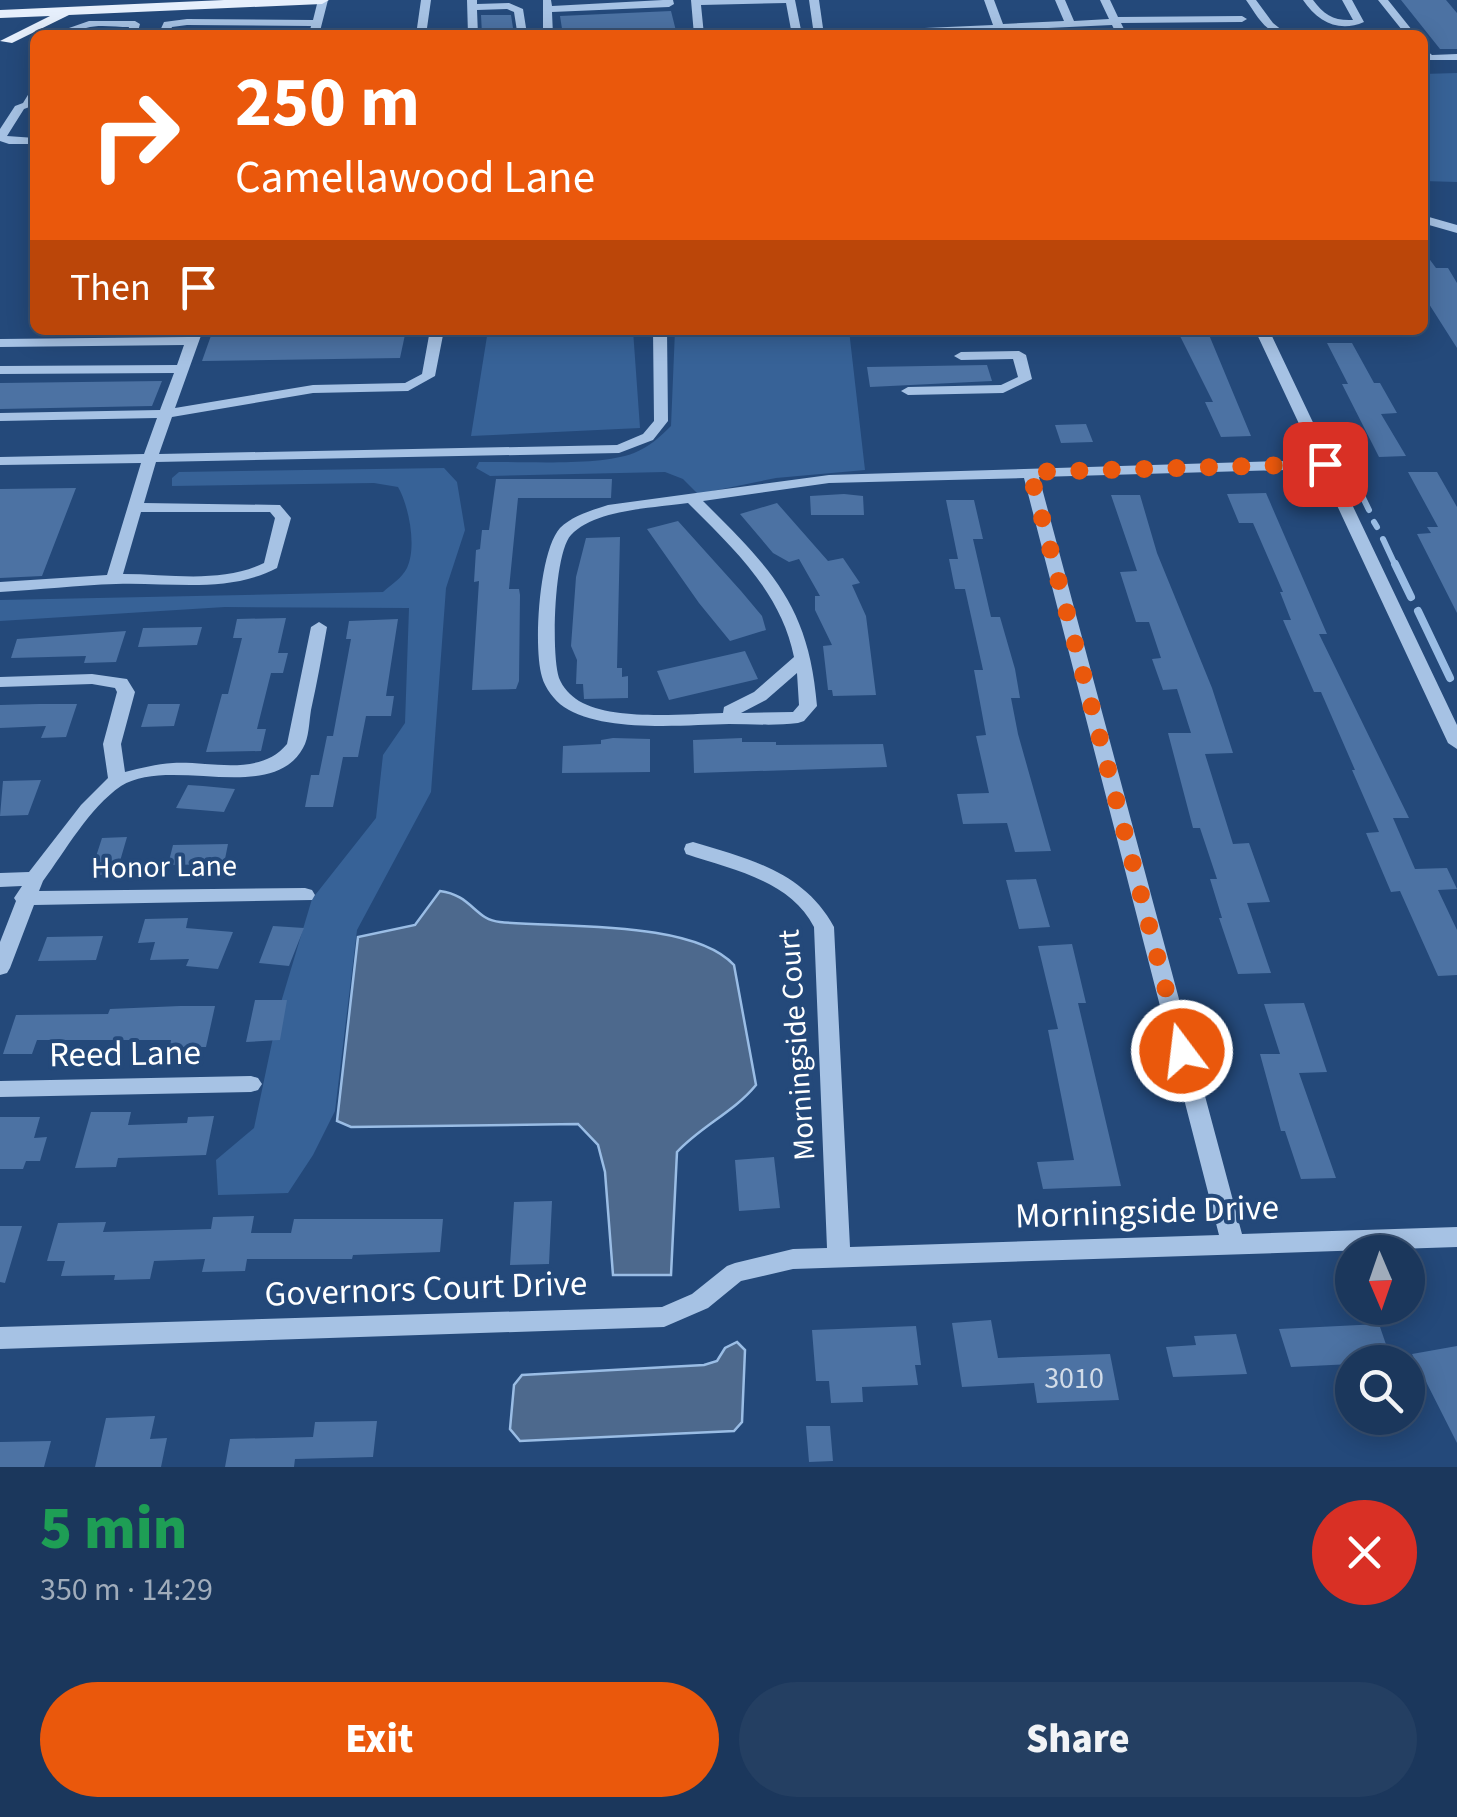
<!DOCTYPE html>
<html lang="en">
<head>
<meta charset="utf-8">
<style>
	:root { --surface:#1b375c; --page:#243f62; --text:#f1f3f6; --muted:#a0acbb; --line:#395172; --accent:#ea580c }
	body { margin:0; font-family:"Source Sans 3",sans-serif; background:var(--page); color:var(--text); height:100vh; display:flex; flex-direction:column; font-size:38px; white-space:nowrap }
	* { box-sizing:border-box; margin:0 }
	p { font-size:32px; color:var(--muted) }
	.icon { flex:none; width:55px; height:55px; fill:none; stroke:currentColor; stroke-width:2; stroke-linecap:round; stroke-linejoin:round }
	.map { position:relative; height:1467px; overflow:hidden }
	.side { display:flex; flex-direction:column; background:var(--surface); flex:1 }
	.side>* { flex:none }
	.top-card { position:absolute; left:30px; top:30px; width:1398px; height:305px; border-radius:15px; box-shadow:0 5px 25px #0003,0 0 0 2px var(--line); background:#ea580c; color:#fff; overflow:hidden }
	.needle { width:65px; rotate:178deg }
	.fabs { position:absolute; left:1335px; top:1235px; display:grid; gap:20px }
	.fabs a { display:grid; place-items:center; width:90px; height:90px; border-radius:50%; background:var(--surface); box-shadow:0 5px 25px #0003,0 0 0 2px var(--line); font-size:50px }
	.pin { position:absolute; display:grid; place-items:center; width:85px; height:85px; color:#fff; margin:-42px; border-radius:20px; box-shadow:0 5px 15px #0006 }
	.me { position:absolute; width:110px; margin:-55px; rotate:345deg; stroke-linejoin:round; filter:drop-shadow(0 0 8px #0008) }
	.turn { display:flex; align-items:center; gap:35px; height:210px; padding:0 40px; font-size:45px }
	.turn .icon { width:130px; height:130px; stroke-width:2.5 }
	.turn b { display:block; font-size:70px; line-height:85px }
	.then { display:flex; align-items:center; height:95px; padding:0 40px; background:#0003; gap:20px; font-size:38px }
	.round { display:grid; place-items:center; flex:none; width:105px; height:105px; border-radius:52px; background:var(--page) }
	.summary { display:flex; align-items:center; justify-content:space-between; height:170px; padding:0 40px }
	h1 { font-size:60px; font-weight:800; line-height:75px; color:#1e9e55 }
	.cta { display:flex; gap:20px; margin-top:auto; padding:20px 40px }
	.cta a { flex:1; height:115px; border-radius:60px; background:var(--accent); color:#fff; font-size:40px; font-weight:800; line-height:115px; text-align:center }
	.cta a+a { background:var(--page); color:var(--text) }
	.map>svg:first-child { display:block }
	.green { fill:#376297 }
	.water { fill:#4d698d; stroke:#9abde5; stroke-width:2.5 }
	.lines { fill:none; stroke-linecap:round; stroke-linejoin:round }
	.stream-far1 { stroke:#9abde5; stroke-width:6 }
	.stream { stroke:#9abde5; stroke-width:8 }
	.building { fill:#4c72a3 }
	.minor { fill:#a6c2e4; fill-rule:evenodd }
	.major { fill:#e6effc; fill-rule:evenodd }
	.route { stroke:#ea580c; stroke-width:18; stroke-dasharray:0 32.4 }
	.labels { text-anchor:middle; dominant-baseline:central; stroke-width:8; stroke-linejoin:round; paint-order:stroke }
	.street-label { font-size:30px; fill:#fff; stroke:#24497a }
	.near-number-label { font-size:30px; fill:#d2dce8 }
	.near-street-label { font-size:35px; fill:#fff; stroke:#24497a }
</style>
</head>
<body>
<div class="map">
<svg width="1457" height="1467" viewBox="0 0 1457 1467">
	<rect width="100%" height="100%" fill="#24497a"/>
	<path class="green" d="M1457,73V182L1423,181V74Z
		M488,330H633L640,428L471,436Z
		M675,330H849L865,470L776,478L698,494L683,479L665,472L490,476L476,468L479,462C520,461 598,467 634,453C649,447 660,437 671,426Z
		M444,468L457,482L465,530L446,588L431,792L357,930L335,1111L313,1155L288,1193L218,1195L216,1160L254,1128L279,1009L312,899L376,818L383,755L405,723L409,608L225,607L0,621V600L383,592C392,584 402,578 407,568C417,547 409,506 398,487L374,483L172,486V478L179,472Z"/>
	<path class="water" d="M440,891C472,895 475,920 500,922C562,928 693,920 734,965L756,1085C734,1112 701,1126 677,1152L671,1275H613L605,1172L598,1145L578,1124L351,1127L337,1121L358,937L415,925Z
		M737,1342L745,1350L742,1422L734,1431L520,1441L510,1429L514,1385L522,1375L704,1365L717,1361L725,1348Z"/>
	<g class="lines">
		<path class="stream-far1" d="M1349,469L1369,510
			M1374,522L1377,527
			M1383,539L1396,567"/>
		<path class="stream" d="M1395,564L1411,597
			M1418,611L1450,678"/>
	</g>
	<path class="building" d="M1401,0H1446L1457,13V49H1440Z
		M671,11L677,35H563L560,16Z
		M481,15H511L513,28L482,34Z
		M1422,249L1436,268H1448L1457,283V348L1422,293Z
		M213,330H406L400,358L202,361Z
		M1177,330H1207L1251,436L1221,437L1205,402H1213Z
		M1327,343H1352L1374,383H1380L1397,413L1381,414L1406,456L1379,457L1342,384H1348Z
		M987,365L992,381L870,387L867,367Z
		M162,381L152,406L0,409V383Z
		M1086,424L1093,442L1061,443L1055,425Z
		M1408,472H1437L1457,507V613L1417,534L1431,533L1427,527H1438Z
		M496,479H612L611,498H518L509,589H519L520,595L519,681L516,689L472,690L479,581L474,582L476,550L480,549L482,530H489Z
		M76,488L42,576L0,578V489Z
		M1266,493L1327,634H1319L1409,818H1393L1415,869L1447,868L1457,889L1438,890L1457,930V975L1438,976L1400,891L1391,892L1366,833L1379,832L1352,770H1355L1321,692H1314L1283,620H1291L1280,592H1283L1253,523H1239L1227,494Z
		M844,494L863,496L864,515H811L810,496Z
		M1111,495H1140L1157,553L1212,688L1233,753L1205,754L1233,844L1249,843L1270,902L1247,903L1271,973L1238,974L1219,918H1222L1210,879H1217L1200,828H1193L1168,733H1191L1177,689L1163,690L1152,659L1161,658L1149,622H1136L1120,572L1137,571Z
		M946,500H974L983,539H973L991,617H1000L1015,669L1020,698H1011L1018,734L1051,851L1015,852L1007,823L963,824L957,794L989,793L976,736L986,735L974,670H983L965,589H955L949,559H958Z
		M777,503L828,561L843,558L860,583L852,585L866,616L876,695L833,696L832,690H828L823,646L832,645L815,610V596H820L799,559L789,562L773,553L740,514Z
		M678,521L741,591L762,616L766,630L730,641L699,603L647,529Z
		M620,537L617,668H622V677L628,676V698L584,699L583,684H576L577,660L571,646L576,577L586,538Z
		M286,618L278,653H288L283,673H271L257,729H266L261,751L206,752L222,694H228L242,638H233L237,619Z
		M398,619L386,696H394L391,716H366L358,757H343L333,807H305L311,775H319L327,736H333L351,639H346L349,621Z
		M202,627L197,645L138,647L143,628Z
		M126,631L116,662L84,663L86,656L11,658L17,639Z
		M745,651L758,679L669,700L657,671Z
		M39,704H77L66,737L41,738L46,726L0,728V705Z
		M148,704H180L174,726L141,727Z
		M613,738L650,739V772L562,773L563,746L601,744V740Z
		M742,738V742H776V745L883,744L887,767L694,773L693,740Z
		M41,780L28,815L0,816L3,781Z
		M188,785L203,786L235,789L224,812L176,808Z
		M127,837L116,875H90L102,838Z
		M228,844L224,864L168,865L173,845Z
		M1036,879L1050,927L1019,929L1006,880Z
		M188,918L186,928L233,932L218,969L186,966L189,959L150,960L155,942L138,943L145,919Z
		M273,926L304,928L289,966L259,963Z
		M103,936L96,960L38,961L47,937Z
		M1072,944L1086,1003H1078L1121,1186L1043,1189L1037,1162L1074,1160L1048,1030L1058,1029L1038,946Z
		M255,1000H287L280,1040L246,1042Z
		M1304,1003L1327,1072L1299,1073L1336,1178L1301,1179L1285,1131H1281L1260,1054H1280L1264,1004Z
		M180,1006H215L206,1047H170L171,1040H37L32,1054H3L16,1015L108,1014L110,1009Z
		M91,1112H131L128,1125L187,1123L188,1117L214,1116L206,1155L118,1158L116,1167L75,1168Z
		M0,1117H40L34,1138L47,1137L40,1161H26L23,1169H0Z
		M774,1157L780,1208L739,1211L735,1160Z
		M552,1201L549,1264L510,1265L514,1202Z
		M254,1216L251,1233H291L294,1219H443L440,1252L353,1255L352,1259H247L245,1271L202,1272L205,1259L154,1261L150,1279L114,1280L115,1275L61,1276L65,1261H47L58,1223L106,1222L103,1232L211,1229L213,1217Z
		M0,1226H22L5,1283L0,1282Z
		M991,1320L998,1358L1110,1354L1119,1400L1037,1403L1034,1383L962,1387L952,1323Z
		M1379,1324L1392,1362L1291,1367L1279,1329Z
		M916,1326L921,1365H915L918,1385L862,1387L863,1402L831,1403L829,1381H816L812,1330Z
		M1236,1334L1247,1374L1173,1377L1166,1347L1196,1345L1194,1336Z
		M1457,1346V1443L1412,1354Z
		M155,1416L150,1439L167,1438L161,1467H95L106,1418Z
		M377,1421L373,1457L295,1459L294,1467H225L230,1439L313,1437L315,1422Z
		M806,1426H830L833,1461L809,1462Z
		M51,1441L44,1467H0V1442Z"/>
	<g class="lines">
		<path class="minor" d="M318,0H328L319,35H309L311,26L187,25L172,27L168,35H158L164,22L187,19L313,20Z
			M421,0H431L426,35H416Z
			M467,0H477V4L509,3L523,9L527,34L503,35L517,31L514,12L507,9L477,10L478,35H468Z
			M543,0H551L552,6L663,0H673L674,4L669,7L552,12L553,35H543Z
			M691,0H795L802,35H792L786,3L701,5L704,35H694Z
			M809,0H819L824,35H814Z
			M984,0H994L1003,24L1064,21L1055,0H1065L1074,21L1109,19L1100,0H1110L1118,17L1242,16L1247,19L1242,22L1121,23L1127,35H1117L1112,25L900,35H829L834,32L993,25Z
			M1246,0H1256L1273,23L1288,35C1266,35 1258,17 1246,0Z
			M1303,0H1313C1324,15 1334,21 1353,20L1342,0H1352L1364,22C1339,33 1318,22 1303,0Z
			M1378,0H1388L1416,35H1406Z
			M89,21H135L140,24L137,35H127L129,27C115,27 99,24 86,28C76,31 73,35 62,35L69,28Z
			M1422,47L1432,55L1457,54V60H1425Z
			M35,89L32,106L24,109L7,136L35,138V144H9L0,141V129L15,106L23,103L31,90Z
			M1422,215L1457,225V233L1422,223Z
			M189,330H203L175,408L313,385L405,383L422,374L430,330H444L435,376L408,391L313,393L172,417L159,454L617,445L643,434L654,421L653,330H667L668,421L653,440L619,453L156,462L144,503L280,505L291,518L277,568C227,594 170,582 116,584C77,585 39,590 0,592V582L107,575L141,463L0,465V457L144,454L157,418L0,421V413L160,410L174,373L0,374V366L177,365L184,345L0,347V339L187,337ZM141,512H270L275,518L264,563C222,584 169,574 123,574Z
			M1255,330H1269L1457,725V749L1448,743L1320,469L1039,477L1242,1234L1457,1227V1247L793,1269L741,1281L708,1308L664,1327L0,1349V1327L662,1307L692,1294L727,1266L735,1263L793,1249L827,1248L814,927C790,880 733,870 686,854L684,849L686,844L693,842C750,859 804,872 834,927L850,1247L1219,1235L1024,478L829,483L703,501C771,569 809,605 817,706L804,721L798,723C775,726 752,724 729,724C684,725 603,733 564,707C554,700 545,688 542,677C533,648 539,551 560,528C572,516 592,510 608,505L829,475L1316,460ZM688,503C733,548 781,592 794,657L754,692L724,707L723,713C683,714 613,721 579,701C570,695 563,688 559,678C551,654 554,553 571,535C595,509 655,508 688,503ZM797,673L799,705L793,712L741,713L766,700Z
			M1019,351L1026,355L1032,379L1003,393L908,395L901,391L908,387L1001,385L1018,377L1013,359L961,360L954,356L961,352Z
			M319,622L327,627C322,655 317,683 311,710C309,722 309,738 303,748C272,805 169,755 121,786C89,808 66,850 43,881L39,891L305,888L312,890L315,895L312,900L34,905L10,968L7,973L0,975V942L16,901L14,898L22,886L0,887V873L29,872L81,805L108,778L103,744L117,692L115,688L92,684L0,687V677L92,674L127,679L135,692L121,744L125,772C141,768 156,764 173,763C210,761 260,777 287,744L311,627Z
			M251,1076L258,1078L262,1084L258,1090L251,1092L0,1097V1081Z"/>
		<path class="major" d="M224,0H329L322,4L69,15L12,43L0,41L50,16L0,18V10Z"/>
	</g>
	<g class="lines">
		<path class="route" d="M1182,1051L1030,472L1325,464"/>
	</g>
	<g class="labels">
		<g class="street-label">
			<text transform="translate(164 867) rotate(-1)">Honor Lane</text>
			<text transform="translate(797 1045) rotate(-94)">Morningside Court</text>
		</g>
		<g class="near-number-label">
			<text x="1074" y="1378">3010</text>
		</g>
		<g class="near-street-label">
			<text transform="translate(125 1054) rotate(-1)">Reed Lane</text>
			<text transform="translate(1147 1212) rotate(-2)">Morningside Drive</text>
			<text transform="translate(426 1289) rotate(-2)">Governors Court Drive</text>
		</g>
	</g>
</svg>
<div class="fabs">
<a><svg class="needle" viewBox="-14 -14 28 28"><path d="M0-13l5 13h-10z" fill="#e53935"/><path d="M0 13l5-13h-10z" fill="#a0acbb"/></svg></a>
<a><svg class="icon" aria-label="search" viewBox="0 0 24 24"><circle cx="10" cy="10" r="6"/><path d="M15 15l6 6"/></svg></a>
</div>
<div class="pin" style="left:1325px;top:464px;background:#d93025"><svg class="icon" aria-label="arrive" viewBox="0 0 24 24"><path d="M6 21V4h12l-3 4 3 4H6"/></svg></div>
<svg class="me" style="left:1182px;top:1051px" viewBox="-20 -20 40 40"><circle r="17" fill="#ea580c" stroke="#fff" stroke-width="3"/><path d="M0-11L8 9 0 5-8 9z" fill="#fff"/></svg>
<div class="top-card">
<div class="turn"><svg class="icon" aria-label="right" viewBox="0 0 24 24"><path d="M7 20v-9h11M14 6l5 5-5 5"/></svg><div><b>250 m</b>Camellawood Lane</div></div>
<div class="then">Then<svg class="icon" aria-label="arrive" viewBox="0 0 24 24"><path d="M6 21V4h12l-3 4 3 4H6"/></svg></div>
</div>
</div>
<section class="side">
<div class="summary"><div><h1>5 min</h1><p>350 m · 14:29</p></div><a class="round" style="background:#d93025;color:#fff"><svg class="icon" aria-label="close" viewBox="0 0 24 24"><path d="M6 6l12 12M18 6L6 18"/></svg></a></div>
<div class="cta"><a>Exit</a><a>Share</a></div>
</section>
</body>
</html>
